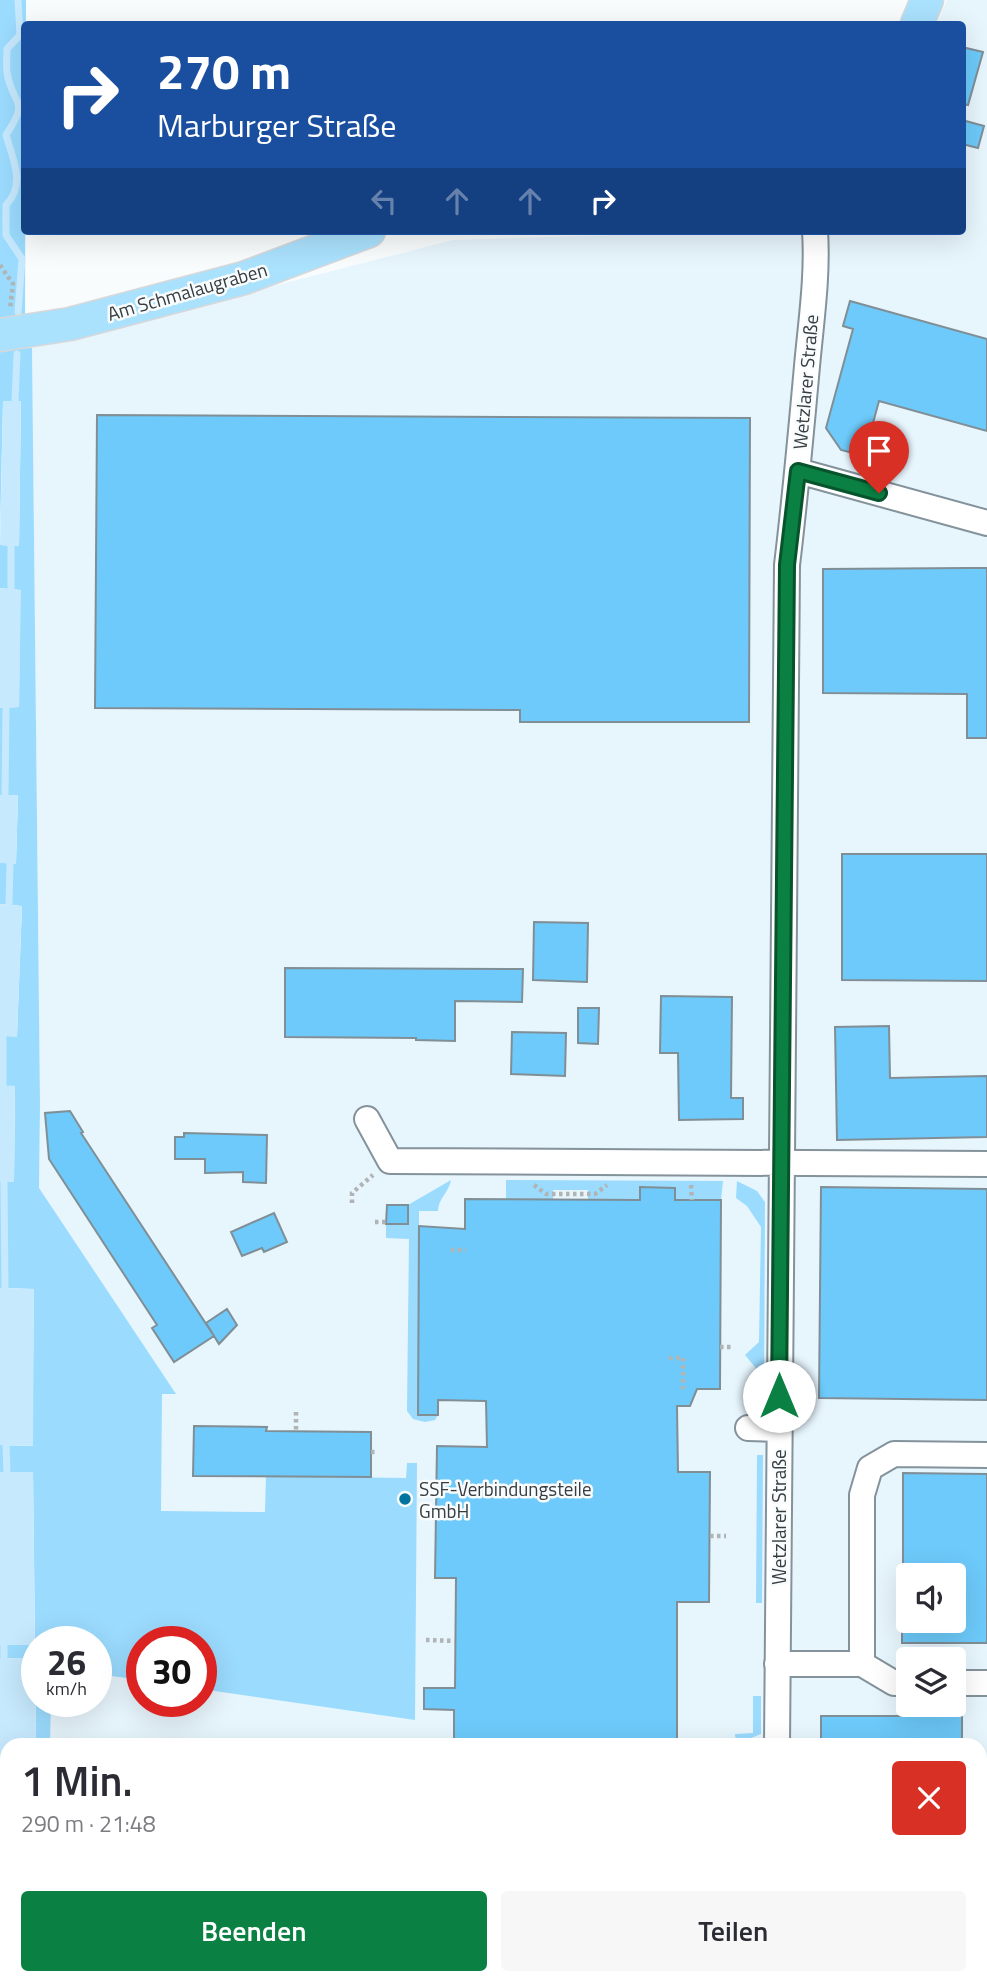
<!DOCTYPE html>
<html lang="de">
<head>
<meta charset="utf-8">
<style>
	:root { --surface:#fff; --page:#f7f7f7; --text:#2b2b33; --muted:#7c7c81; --accent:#0b8043 }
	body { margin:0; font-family:"Titillium Web",sans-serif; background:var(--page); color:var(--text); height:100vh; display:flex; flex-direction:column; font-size:26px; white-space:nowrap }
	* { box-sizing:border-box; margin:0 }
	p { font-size:23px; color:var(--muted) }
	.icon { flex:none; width:38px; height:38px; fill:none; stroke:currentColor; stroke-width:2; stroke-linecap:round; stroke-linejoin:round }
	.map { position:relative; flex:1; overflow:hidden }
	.panel { position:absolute; left:0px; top:1738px; width:987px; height:247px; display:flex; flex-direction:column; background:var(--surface); border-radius:21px 21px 0 0; box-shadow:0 7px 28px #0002 }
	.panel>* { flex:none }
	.top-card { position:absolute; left:21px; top:21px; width:945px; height:214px; border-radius:7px; box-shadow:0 7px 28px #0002; background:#1a4fa0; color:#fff; overflow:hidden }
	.buttons { position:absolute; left:896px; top:1563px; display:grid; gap:14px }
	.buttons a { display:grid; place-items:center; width:70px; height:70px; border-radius:7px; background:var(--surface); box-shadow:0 7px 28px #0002; font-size:35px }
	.speed { position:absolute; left:21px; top:1626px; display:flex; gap:14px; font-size:35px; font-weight:700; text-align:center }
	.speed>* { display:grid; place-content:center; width:91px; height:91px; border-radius:50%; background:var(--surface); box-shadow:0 7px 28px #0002; line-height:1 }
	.speed small { font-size:18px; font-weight:400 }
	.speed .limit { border:10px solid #d22; background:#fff; color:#111 }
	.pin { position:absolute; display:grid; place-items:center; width:60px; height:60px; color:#fff; margin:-72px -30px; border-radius:50% 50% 50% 0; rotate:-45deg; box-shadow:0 0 7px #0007 }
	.pin .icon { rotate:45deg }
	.me { position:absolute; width:77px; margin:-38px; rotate:0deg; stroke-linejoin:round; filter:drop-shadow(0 0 5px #0008) }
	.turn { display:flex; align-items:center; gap:24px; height:147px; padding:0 21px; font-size:32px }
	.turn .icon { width:91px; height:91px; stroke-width:2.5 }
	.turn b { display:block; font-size:49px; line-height:60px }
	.lanes { display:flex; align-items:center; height:66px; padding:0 21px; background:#0003; justify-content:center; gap:35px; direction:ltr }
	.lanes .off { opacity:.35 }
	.round { display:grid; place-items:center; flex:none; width:74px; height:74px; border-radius:7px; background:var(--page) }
	.headline { display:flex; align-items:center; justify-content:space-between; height:119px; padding:0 21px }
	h1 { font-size:42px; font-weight:600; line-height:52px }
	.primary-button { display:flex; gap:14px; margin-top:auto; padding:14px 21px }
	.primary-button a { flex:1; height:80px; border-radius:7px; background:var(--accent); color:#fff; font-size:28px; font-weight:600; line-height:80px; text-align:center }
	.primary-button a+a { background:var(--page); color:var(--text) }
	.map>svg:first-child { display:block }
	.built { fill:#e7f5fd; fill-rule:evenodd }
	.green { fill:#9bdbfe }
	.water { fill:#c7e9fd }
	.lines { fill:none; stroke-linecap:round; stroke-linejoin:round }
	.stream { stroke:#c7e9fd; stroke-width:7 }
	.building { fill:#6dcafa; stroke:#808e96; stroke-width:2 }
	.minor-casing { stroke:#84929b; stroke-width:28 }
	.major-casing { stroke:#d7d8d9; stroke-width:35 }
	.path { stroke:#b0b4b5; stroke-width:4.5; stroke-dasharray:3.5 3.5; stroke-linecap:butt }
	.minor { stroke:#fff; stroke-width:24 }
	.major { stroke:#aae1fd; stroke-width:32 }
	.route-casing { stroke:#07532c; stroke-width:18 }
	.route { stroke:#0b8043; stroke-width:12 }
	.poi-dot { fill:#00749e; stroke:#f9fcfd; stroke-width:2.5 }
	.labels { text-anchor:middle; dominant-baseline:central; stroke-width:5; stroke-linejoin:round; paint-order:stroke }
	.street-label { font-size:19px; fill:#363c3f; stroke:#f9fcfd }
	.poi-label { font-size:19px; fill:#363c3f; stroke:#f9fcfd; text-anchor:start }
</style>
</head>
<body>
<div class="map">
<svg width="987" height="1983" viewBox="0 0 987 1983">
	<rect width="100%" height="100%" fill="#f9fcfd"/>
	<path class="built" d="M947,0H987V1983H39L40,1978H980V1745H50L51,1701H96V1642L39,1188L40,1104L32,348L453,240L750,231H962V24H937ZM908,1575H954V1620H908ZM142,1642H201V1701H142ZM908,1659H954V1704H908Z"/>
	<path class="green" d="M0,0H26L25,320L0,318Z
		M32,348L40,1104L39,1188L176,1394H162L161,1511L265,1512L266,1476L406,1478L407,1463H417L415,1720L201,1689V1642H142V1680L96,1674V1642H37V1701H51L50,1745H36L35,1659L0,1658V1645H35L33,1472H0V1445L32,1446L34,1289L0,1288V1182H14L15,1087L0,1085V1036H17L22,906L0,904V863H16L18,795H0V708L19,707L20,590L0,588V545L19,546L21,401L3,402L0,532V349Z
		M451,1180C449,1192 438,1199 438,1211H419L418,1414L438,1415L435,1420L425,1422L413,1419L407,1411L409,1239L386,1238V1224H408V1205Z
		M506,1180L723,1181L721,1200L588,1199V1190H553V1199H506Z
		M737,1181L757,1191L765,1202L764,1399H746L759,1384V1372L745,1355L759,1342L761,1227L747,1206L736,1198Z
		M757,1455H763L762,1603H756Z
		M753,1696H761V1734L751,1738L750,1745H736L735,1734L753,1733Z
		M0,1808L7,1809V1925L0,1927L3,1822L0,1821Z"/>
	<path class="water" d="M3,401H21L19,546L0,545Z
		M0,588L21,590L19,707L0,708Z
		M0,795H18L16,864L0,863Z
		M0,904L22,906L17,1037L0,1036Z
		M0,1085L15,1086L14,1182H0Z
		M0,1288L34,1289L33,1446L0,1445Z
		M0,1472H33L35,1645H0Z
		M0,1658L35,1659L36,1745H7V1809L0,1808Z"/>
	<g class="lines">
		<path class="stream" d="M18,0L20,35L7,49C7,57 6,65 7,72C12,106 31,98 6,135C13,159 26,185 6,205V235L22,259L18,312
			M15,401L17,354
			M11,589V546
			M5,795L6,708
			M9,904L10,863
			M3,1036V1085
			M4,1182L5,1288
			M6,1445L7,1472
			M4,1645V1658
			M0,1808V1822"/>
	</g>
	<path class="building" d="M962,47L983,52L968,105L962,104Z
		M962,120L984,126L978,148L962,144Z
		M850,301L987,339V431L879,401L864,456L841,450L826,428L853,329L843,326Z
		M97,415L750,418L749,722H520V710L95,708Z
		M967,568H987V738H967V694L823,693V569Z
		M842,854H987V981L842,980Z
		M534,922L588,923L587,982L533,980Z
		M285,968L523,969L522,1002L455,1001V1041L416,1040V1038L285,1037Z
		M661,996L732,997L731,1098H743V1119L679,1120L678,1053H660Z
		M578,1008H599L598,1044L578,1043Z
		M889,1026L890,1078L987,1076V1137L837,1140L835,1027Z
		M512,1032L566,1033L565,1076L511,1074Z
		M70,1111L83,1132L81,1133L214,1336L174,1362L152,1328L157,1325L49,1159L45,1113Z
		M184,1133L267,1135L266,1183L243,1182V1172L205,1173V1159H175V1137H184Z
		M640,1187L675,1188V1200H721L720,1389H697L690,1406H677L678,1472H710L709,1602H677V1745H454V1710L424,1709V1688H455L456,1578H435L437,1446L487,1447L486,1401L438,1400V1415H418L419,1226L465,1229V1199L640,1200Z
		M821,1187L987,1189V1400L819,1398Z
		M387,1205H408V1224H386Z
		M274,1213L287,1242L264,1252L262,1248L242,1256L231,1232Z
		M227,1309L237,1325L219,1344L206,1323Z
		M194,1426L267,1427L266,1431L371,1432V1477L193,1476Z
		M903,1473L987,1474V1643H902V1620H954V1575H903Z
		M821,1716H962V1745H821Z"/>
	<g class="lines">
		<defs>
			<path id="minor" d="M798,471L987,523
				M367,1119L390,1161L987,1164
				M748,1428L779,1429
				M777,1664H862L894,1683H908
				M862,1664V1495L870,1468L894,1454L987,1455
				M954,1683H987
				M777,1745L787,565C795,499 801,433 807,366C811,322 818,275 815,231
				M0,1954L7,1952
				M980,1973H987
				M283,1983L284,1978
				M774,1983L775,1978"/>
			<path id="major" d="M917,24L927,0
				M0,335L70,324L244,278L369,231"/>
		</defs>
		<use href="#minor" class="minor-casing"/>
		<use href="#major" class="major-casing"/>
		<path class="path" d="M0,265L13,284L10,309
			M534,1185L546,1194H595L607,1185
			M691,1185L692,1200
			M352,1203V1193L373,1175
			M375,1222H386
			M451,1250H466
			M720,1347H731
			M669,1358H683V1389
			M296,1412V1432
			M371,1452H377
			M426,1515H433V1518H436
			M710,1536H726
			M426,1640L455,1641
			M453,1745V1742"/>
		<use href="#minor" class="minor"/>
		<use href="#major" class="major"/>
	</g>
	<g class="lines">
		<defs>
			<path id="route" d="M779,1396L787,565L798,471L879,493"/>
		</defs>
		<use href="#route" class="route-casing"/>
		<use href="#route" class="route"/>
	</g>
	<circle class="poi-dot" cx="405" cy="1499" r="7"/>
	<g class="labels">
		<g class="street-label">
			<text transform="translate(187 291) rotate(-16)">Am Schmalaugraben</text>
			<text transform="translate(805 382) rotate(-85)">Wetzlarer Straße</text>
			<text transform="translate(778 1517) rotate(-90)">Wetzlarer Straße</text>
		</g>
		<g class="poi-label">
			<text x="419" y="1488">SSF-Verbindungsteile<tspan x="419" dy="22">GmbH</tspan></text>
		</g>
	</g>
</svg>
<div class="buttons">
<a><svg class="icon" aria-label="sound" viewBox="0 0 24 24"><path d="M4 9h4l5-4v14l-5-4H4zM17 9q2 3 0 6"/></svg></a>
<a><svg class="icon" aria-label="layers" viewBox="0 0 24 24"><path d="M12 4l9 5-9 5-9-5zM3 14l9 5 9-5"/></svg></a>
</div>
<div class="speed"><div>26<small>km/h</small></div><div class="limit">30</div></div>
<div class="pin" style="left:879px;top:493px;background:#d93025"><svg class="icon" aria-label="arrive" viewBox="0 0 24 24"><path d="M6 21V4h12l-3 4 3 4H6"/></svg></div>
<svg class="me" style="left:779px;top:1396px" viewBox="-20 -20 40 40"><circle r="19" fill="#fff"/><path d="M0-13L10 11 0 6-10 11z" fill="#0b8043"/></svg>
<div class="top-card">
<div class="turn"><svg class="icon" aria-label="right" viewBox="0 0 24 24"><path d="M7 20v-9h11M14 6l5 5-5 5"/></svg><div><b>270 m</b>Marburger Straße</div></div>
<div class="lanes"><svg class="icon off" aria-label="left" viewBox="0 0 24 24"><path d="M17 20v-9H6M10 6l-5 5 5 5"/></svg><svg class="icon off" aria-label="ahead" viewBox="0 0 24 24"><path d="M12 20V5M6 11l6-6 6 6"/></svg><svg class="icon off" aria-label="ahead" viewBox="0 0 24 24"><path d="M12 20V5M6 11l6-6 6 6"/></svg><svg class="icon" aria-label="right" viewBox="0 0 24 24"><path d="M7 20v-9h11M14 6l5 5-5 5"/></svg></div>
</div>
<section class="panel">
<div class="headline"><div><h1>1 Min.</h1><p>290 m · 21:48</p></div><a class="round" style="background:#d93025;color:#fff"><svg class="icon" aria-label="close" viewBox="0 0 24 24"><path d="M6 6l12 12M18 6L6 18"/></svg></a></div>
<div class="primary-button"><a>Beenden</a><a>Teilen</a></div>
</section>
</div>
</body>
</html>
